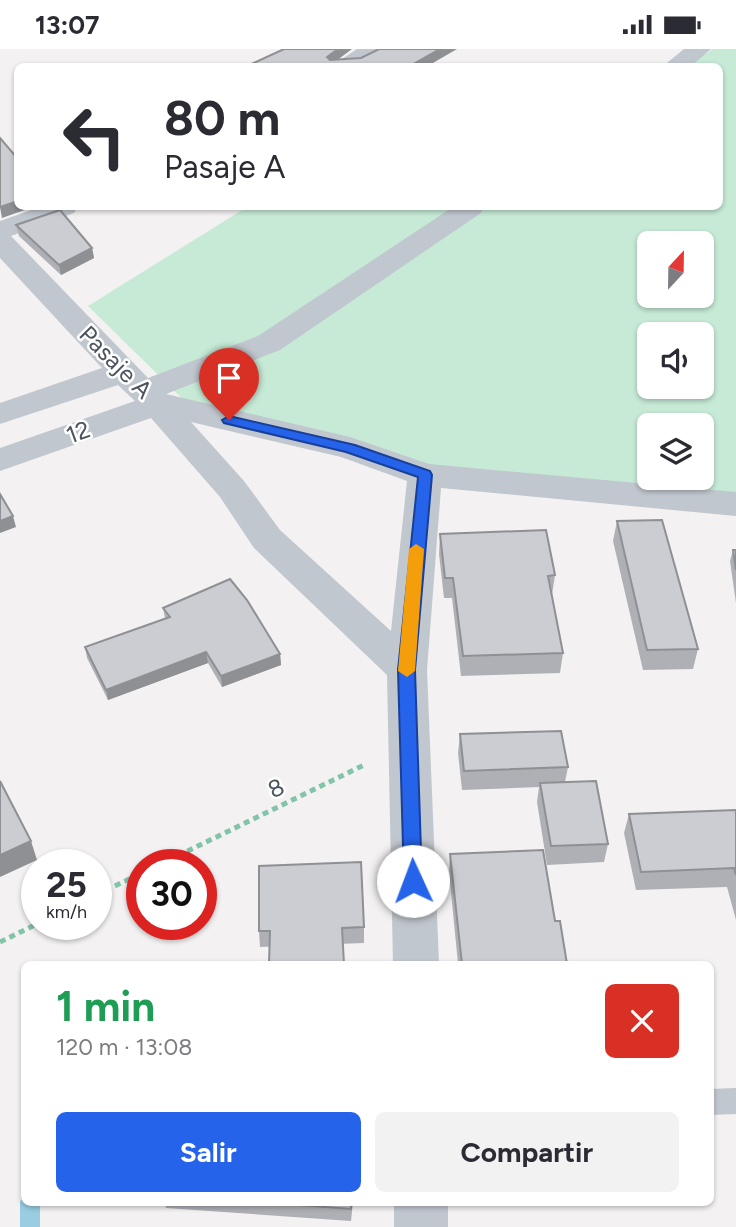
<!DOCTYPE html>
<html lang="es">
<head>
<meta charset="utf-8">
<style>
	:root { --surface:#fff; --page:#f2f2f3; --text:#2b2b33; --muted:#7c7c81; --accent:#2563eb }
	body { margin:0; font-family:Figtree,sans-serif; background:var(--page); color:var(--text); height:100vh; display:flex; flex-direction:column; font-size:26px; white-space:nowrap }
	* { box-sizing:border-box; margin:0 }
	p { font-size:23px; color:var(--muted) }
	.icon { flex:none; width:38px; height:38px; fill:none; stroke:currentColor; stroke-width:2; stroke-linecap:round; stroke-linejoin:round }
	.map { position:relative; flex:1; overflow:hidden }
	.drawer { position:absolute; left:21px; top:912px; width:693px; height:245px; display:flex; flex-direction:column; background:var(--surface); border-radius:10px; box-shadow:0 2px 5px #0004 }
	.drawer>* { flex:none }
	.hud { position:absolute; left:14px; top:14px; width:709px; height:147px; border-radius:10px; box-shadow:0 2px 5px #0004; background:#fff; color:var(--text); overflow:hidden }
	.needle { width:46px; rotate:22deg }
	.controls { position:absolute; left:637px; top:182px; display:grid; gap:14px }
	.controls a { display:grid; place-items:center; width:77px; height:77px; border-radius:10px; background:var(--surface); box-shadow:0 2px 5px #0004; font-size:35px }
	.speed { position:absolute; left:21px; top:800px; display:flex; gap:14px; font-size:35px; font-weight:700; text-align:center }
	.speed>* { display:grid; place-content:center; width:91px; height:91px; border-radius:50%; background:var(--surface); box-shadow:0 2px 5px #0004; line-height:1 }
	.speed small { font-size:18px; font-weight:400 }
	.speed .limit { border:10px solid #d22; background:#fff; color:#111 }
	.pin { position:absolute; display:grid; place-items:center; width:60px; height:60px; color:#fff; margin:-72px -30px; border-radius:50% 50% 50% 0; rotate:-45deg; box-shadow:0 0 7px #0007 }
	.pin .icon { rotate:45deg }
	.me { position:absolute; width:77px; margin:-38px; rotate:358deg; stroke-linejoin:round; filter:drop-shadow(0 0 5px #0008) }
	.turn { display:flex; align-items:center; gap:24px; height:147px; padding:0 35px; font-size:32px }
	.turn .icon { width:91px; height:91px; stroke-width:2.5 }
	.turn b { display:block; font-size:49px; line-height:60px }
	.round { display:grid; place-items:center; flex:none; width:74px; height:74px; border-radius:10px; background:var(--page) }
	.headline { display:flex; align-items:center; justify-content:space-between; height:119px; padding:0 35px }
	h1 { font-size:42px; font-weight:700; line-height:52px; color:#1e9e55 }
	.button { display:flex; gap:14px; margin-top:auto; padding:14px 35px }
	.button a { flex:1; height:80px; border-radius:10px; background:var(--accent); color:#fff; font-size:28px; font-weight:700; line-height:80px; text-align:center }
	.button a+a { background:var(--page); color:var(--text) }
	.status { display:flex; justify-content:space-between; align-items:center; height:49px; padding:0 35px; background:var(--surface); direction:ltr }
	.status svg { height:19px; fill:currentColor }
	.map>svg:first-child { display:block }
	.green { fill:#c6ead6; fill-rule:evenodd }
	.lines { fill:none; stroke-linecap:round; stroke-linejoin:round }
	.stream { fill:#98cde2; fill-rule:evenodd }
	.path { stroke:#82c4a8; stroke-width:5; stroke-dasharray:6 4.5; stroke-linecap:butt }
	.lane { fill:#c1c7ce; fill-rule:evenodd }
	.street { fill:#c1c7ce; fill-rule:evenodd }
	.wall { fill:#afb0b5 }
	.shaded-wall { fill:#8e9094 }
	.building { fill:#cbcdd3; stroke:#8e9094; stroke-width:2 }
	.route { fill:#2563eb; stroke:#184099; stroke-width:2 }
	.slow { fill:#f59e0b }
	.labels { text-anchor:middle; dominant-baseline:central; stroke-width:5; stroke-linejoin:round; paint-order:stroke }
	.street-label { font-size:24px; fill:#4b535c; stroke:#fff }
</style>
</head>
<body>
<div class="status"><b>13:07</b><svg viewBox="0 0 49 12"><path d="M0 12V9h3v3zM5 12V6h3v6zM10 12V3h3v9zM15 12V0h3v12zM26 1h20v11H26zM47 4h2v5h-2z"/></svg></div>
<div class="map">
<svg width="736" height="1178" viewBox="0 0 736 1178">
	<rect width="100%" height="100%" fill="#f3f1f1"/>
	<path class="green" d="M713,0H736V449L453,431L196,363L88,257L247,158H719V18L686,17ZM649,194H702V247H649ZM649,285H702V338H649ZM649,376H702V429H649Z"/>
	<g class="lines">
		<path class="stream" d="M23,1146L24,1153H40V1178H20V1153Z"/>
		<path class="path" d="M159,816L364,716
			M96,846L142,824
			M0,893L37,875"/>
		<path class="lane" d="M736,1039V1065L710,1066V1040Z"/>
		<path class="street" d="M357,0H386C373,18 351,18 330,18Z
			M684,0H711L690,18H662Z
			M40,158H78L74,164L11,187L148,329L258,287L453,158H484L481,164L280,301L166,345L350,388L429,415L736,443V467L441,439L427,621L439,915H393L387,626L254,499L220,448L151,369L0,422V399L135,352L118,336L0,375V354L102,319L0,209V172ZM191,373L341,408L407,432L391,582L280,481L244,432Z
			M394,1153H448V1178H394Z"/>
	</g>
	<path class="wall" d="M16,176L92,199L94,209L61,226L19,187Z
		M617,472L698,600L693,620L643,621L613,492Z
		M440,485L555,526L552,546L563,604L560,624L461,627L452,549H444L439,505Z
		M733,501H736V554L730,512Z
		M163,559L280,605L281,616L222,638L208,614L108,651L87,609L85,598L165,569Z
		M460,685L568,718L565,733L608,795L604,813L547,816L537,753L539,738L462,741L458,704Z
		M736,761V871L727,838L636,841L624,784L629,765Z
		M450,805L555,872L567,915H458L449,823Z
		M364,878V894L260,898L259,882Z
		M165,1153H353L351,1172L166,1159Z"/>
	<path class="shaded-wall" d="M338,0H352L328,18L327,8Z
		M440,0H457L426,18H408Z
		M18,152V158H33L2,169L0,158Z
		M92,199L94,209L61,226L59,216Z
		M13,467L16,478L0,484V472Z
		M206,603L208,614L108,651L106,641Z
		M280,605L281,616L222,638L221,627Z
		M31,792L37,811L0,828V806Z"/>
	<path class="building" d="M284,0H338L327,8L330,11L361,9L379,0H440L408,18H245Z
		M0,89L18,110V152L0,158Z
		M60,161L92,199L59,216L16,176Z
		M0,445L13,467L0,472Z
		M662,471L698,600L647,601L617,472Z
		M546,481L555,526L548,527L563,604L463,607L453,529H445L440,485Z
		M733,501H736V521Z
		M230,530L247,551L280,605L221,627L206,603L106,641L85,598L170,568L163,559Z
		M561,682L568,718L464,722L460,685Z
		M0,732L31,792L0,806Z
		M596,732L608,795L551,797L540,734Z
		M736,761V826L734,819L641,823L629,765Z
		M543,801L555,872H560L567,915H462L450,805Z
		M361,813L364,878L342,879L344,915H269L270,882H259V817Z
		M260,1153H351V1160Z"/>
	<path class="route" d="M229,367L355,396L430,422L432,426L415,621L422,832L420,838L413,840L407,838L404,832L398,621L418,428L346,403L224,374L222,371Z"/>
	<path class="slow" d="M416,495L424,500L415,622L407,628L398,622L409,500Z"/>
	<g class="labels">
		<g class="street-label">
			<text transform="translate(116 313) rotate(45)">Pasaje A</text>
			<text transform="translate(78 383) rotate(-20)">12</text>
			<text transform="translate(276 739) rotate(-26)">8</text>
		</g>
	</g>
</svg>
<div class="controls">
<a><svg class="needle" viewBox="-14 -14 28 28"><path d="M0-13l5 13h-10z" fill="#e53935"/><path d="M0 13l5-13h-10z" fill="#7c7c81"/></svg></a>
<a><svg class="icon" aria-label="sound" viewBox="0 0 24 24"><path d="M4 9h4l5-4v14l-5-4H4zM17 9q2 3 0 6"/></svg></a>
<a><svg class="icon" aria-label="layers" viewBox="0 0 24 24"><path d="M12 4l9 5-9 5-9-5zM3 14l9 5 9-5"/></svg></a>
</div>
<div class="speed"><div>25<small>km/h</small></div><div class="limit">30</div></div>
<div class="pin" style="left:229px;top:371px;background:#d93025"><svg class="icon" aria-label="arrive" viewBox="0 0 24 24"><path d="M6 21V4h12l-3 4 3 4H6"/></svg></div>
<svg class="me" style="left:413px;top:832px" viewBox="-20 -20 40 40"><circle r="19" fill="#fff"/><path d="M0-13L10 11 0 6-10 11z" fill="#2563eb"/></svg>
<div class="hud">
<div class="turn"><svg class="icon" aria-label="left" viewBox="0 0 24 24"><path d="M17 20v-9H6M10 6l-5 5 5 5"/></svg><div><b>80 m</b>Pasaje A</div></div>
</div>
<section class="drawer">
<div class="headline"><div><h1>1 min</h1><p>120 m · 13:08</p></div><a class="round" style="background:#d93025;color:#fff"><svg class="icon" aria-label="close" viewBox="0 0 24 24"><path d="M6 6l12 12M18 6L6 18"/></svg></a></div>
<div class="button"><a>Salir</a><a>Compartir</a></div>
</section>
</div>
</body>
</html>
